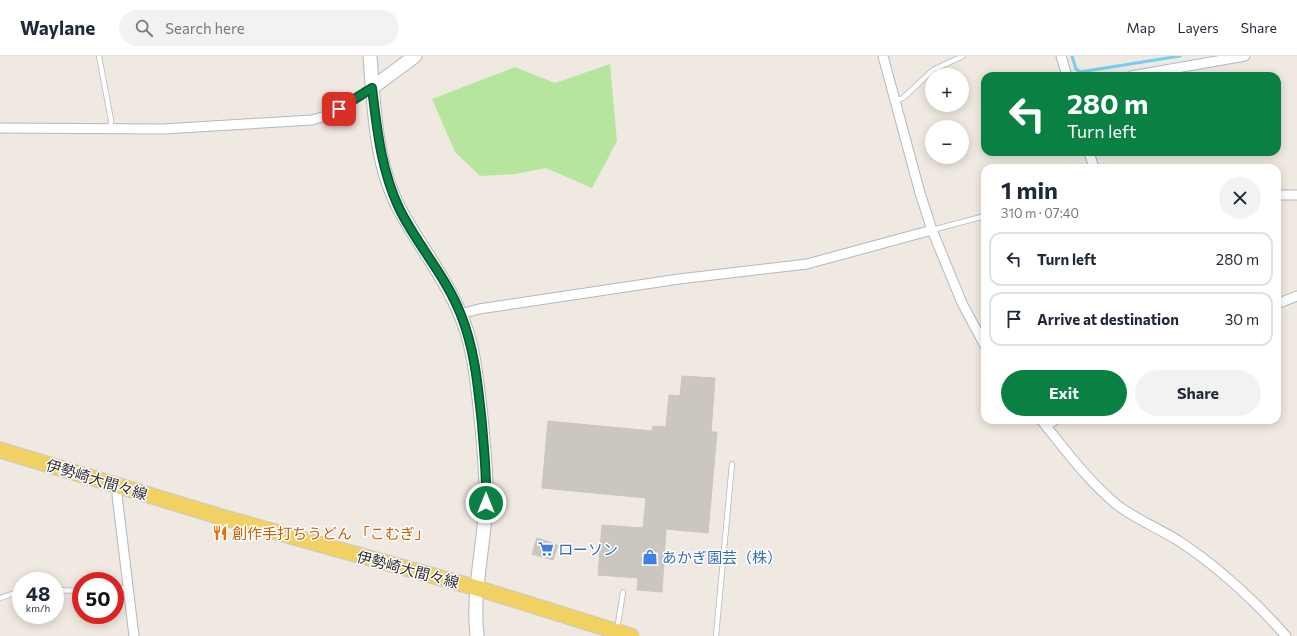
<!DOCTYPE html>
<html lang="en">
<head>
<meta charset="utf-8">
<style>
	:root { --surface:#fff; --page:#f2f2f3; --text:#1f2937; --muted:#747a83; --line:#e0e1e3; --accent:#0b8043 }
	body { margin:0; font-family:Commissioner,"Noto Sans JP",sans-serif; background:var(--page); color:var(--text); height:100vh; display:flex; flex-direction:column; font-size:15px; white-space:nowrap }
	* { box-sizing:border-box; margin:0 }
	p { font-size:13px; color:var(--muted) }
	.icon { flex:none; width:22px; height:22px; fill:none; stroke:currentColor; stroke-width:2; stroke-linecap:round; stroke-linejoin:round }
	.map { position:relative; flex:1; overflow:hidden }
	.panel { position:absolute; left:981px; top:108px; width:300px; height:260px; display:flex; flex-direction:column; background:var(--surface); border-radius:12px; box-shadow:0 2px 10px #0003 }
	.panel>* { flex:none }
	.top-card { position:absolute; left:981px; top:16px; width:300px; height:84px; border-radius:12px; box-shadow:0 2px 10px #0003; background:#0b8043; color:#fff; overflow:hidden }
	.controls { position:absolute; left:925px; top:12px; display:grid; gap:8px }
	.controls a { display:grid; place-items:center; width:44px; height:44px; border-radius:50%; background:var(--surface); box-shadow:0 2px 10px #0003; font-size:20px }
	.speed { position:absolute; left:12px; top:516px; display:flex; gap:8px; font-size:20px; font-weight:700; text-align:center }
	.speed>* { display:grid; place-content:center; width:52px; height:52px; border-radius:50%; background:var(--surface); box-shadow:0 2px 10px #0003; line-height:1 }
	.speed small { font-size:10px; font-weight:400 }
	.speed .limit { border:6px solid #d22; background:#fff; color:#111 }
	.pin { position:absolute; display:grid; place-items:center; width:34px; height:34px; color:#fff; margin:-17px; border-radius:8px; box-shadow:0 2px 6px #0006 }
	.me { position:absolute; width:44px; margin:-22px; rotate:0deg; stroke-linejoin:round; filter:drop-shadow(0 0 3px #0008) }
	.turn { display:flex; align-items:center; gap:14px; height:84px; padding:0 20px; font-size:18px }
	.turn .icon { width:52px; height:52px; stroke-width:2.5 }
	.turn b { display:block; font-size:28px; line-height:34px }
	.round { display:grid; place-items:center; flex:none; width:42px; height:42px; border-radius:21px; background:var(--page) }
	.headline { display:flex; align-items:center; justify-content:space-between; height:68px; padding:0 20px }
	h1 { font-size:24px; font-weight:700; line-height:30px }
	.cta { display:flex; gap:8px; margin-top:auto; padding:8px 20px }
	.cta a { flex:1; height:46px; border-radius:24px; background:var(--accent); color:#fff; font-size:16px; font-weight:700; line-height:46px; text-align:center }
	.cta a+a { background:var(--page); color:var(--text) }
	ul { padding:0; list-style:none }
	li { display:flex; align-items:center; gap:12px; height:54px; margin:0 8px 6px; padding:0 12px; border:2px solid var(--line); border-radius:12px }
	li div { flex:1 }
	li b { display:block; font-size:15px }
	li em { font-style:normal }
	header { display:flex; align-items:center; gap:24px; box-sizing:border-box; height:56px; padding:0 20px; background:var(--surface); border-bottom:1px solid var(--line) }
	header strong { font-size:19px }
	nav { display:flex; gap:22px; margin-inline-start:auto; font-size:14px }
	.search { width:280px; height:36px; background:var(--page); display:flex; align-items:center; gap:10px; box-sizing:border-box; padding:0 14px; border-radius:22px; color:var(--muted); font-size:15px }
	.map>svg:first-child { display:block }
	.green { fill:#b6e59e }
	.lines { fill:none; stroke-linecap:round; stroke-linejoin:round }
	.stream { stroke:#75cff0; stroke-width:3 }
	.building { fill:#cbc7bf; stroke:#cbc5ba }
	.lane-casing { stroke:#b4b7c1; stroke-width:6 }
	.street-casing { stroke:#b4b7c1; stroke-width:11 }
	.secondary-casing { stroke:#b4b7c1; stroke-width:15 }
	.primary-casing { stroke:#c9c9c9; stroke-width:17 }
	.lane { stroke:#fff; stroke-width:4.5 }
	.street { stroke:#fff; stroke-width:9 }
	.secondary { stroke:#fff; stroke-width:13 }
	.primary { stroke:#f2d163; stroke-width:15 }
	.route-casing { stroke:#07532c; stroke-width:10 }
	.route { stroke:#0b8043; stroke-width:7 }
	.labels { text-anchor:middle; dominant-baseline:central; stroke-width:3; stroke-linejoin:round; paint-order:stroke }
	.street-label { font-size:15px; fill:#2e2e2e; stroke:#fff }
	.food-label { font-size:15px; fill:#c56008; stroke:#fff; text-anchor:start }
	.shop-label { font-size:15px; fill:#366cbe; stroke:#fff; text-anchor:start }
</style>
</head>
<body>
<header>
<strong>Waylane</strong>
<div class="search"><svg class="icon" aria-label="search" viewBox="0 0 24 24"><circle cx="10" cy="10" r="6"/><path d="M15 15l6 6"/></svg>Search here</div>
<nav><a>Map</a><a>Layers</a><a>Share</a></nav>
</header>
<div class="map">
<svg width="1297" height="580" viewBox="0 0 1297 580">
	<rect width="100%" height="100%" fill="#efe9e1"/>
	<path class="green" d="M610,8L617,85L592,132L546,112L515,118L480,120L455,96L432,43L515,11L555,27Z"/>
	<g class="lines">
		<path class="stream" d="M1072,0L1076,13L1080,16L1180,0"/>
	</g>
	<path class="building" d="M682,320L715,322L711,376H717L708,477L666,473L662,536L637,534L638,522L598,519L602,469L643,472L646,442L542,432L548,365L652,375L653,370L666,371L669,339L680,340Z
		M537,482L558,489L553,504L532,498Z"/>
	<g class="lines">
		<defs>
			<path id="lane" d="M99,0L111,64V74
				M895,45L903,42L933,14L963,0
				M932,174L985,160
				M115,533L128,532
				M55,534L81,535
				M0,542L21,535
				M617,574L623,536
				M716,580L732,408"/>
			<path id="street" d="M883,0L920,137L932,174L962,247L985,290
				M1061,0L1067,20
				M1131,20L1245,0
				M0,72L163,73L312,64L329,59L372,32
				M1089,96L1094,112
				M1277,139H1297
				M1277,248L1297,240
				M461,258L479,253L679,223L807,208L932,174
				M1041,364C1064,392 1087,424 1116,448C1135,463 1158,472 1179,485C1218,511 1255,545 1286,580
				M1046,370L1055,364
				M118,429L117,439L134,580"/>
			<path id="secondary" d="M370,0C374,51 375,108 400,154C424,198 458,237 470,287C477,315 479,343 482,371C484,397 487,422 486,447C484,491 472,536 477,580
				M372,32L415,0"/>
			<path id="primary" d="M0,394L218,460L477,532L631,580"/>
		</defs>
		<use href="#lane" class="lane-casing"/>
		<use href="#street" class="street-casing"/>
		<use href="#secondary" class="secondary-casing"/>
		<use href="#primary" class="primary-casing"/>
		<use href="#lane" class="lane"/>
		<use href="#street" class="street"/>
		<use href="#secondary" class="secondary"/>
		<use href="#primary" class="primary"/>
	</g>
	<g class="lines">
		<defs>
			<path id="route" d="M339,53L372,32C377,73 381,114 399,152C417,189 446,220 461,259C475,294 478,331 482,368C484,395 487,420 486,447"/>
		</defs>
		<use href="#route" class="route-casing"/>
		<use href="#route" class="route"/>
	</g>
	<defs>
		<symbol id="restaurant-bare" viewBox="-9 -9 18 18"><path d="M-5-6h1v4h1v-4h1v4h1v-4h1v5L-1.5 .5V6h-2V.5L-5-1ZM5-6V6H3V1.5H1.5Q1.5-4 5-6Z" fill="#e8710a" stroke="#fff" stroke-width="2.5" paint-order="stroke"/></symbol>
		<symbol id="supermarket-bare" viewBox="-9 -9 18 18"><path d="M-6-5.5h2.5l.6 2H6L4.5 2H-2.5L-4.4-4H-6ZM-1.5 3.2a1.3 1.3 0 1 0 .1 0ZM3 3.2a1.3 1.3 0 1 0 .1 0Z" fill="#3f7fe0" stroke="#fff" stroke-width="2.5" paint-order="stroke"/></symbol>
		<symbol id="shop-bare" viewBox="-9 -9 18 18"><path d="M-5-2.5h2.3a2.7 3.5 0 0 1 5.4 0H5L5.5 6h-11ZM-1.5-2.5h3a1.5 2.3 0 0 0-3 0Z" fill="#3f7fe0" stroke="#fff" stroke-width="2.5" paint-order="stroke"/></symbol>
	</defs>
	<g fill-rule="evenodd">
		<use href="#restaurant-bare" x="209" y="466" width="22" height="22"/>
		<use href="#supermarket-bare" x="535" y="482" width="22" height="22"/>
		<use href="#shop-bare" x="639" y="490" width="22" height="22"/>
	</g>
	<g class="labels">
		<g class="street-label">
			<text transform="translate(97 423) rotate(17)">伊勢崎大間々線</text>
			<text transform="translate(408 513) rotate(15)">伊勢崎大間々線</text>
		</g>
		<g class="food-label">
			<text x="232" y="477">創作手打ちうどん 「こむぎ」</text>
		</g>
		<g class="shop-label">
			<text x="558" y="493">ローソン</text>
			<text x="662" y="501">あかぎ園芸（株）</text>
		</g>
	</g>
</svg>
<div class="controls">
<a>+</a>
<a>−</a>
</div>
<div class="speed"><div>48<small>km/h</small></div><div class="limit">50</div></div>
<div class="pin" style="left:339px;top:53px;background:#d93025"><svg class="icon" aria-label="arrive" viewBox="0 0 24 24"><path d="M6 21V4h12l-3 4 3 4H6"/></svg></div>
<svg class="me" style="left:486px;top:447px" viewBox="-20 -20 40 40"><circle r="17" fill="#0b8043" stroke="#fff" stroke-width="3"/><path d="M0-11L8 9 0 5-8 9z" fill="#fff"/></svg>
<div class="top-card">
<div class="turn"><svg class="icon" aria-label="left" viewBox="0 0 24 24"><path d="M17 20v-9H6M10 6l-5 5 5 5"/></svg><div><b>280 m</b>Turn left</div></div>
</div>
<section class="panel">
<div class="headline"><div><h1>1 min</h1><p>310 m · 07:40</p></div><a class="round"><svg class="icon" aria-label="close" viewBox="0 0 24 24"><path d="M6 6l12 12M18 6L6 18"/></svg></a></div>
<ul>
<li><svg class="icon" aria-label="left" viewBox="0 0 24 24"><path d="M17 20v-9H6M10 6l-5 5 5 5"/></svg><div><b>Turn left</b></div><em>280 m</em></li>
<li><svg class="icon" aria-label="arrive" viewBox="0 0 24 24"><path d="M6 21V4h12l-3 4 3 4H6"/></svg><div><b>Arrive at destination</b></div><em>30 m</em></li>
</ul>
<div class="cta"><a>Exit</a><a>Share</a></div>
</section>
</div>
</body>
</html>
